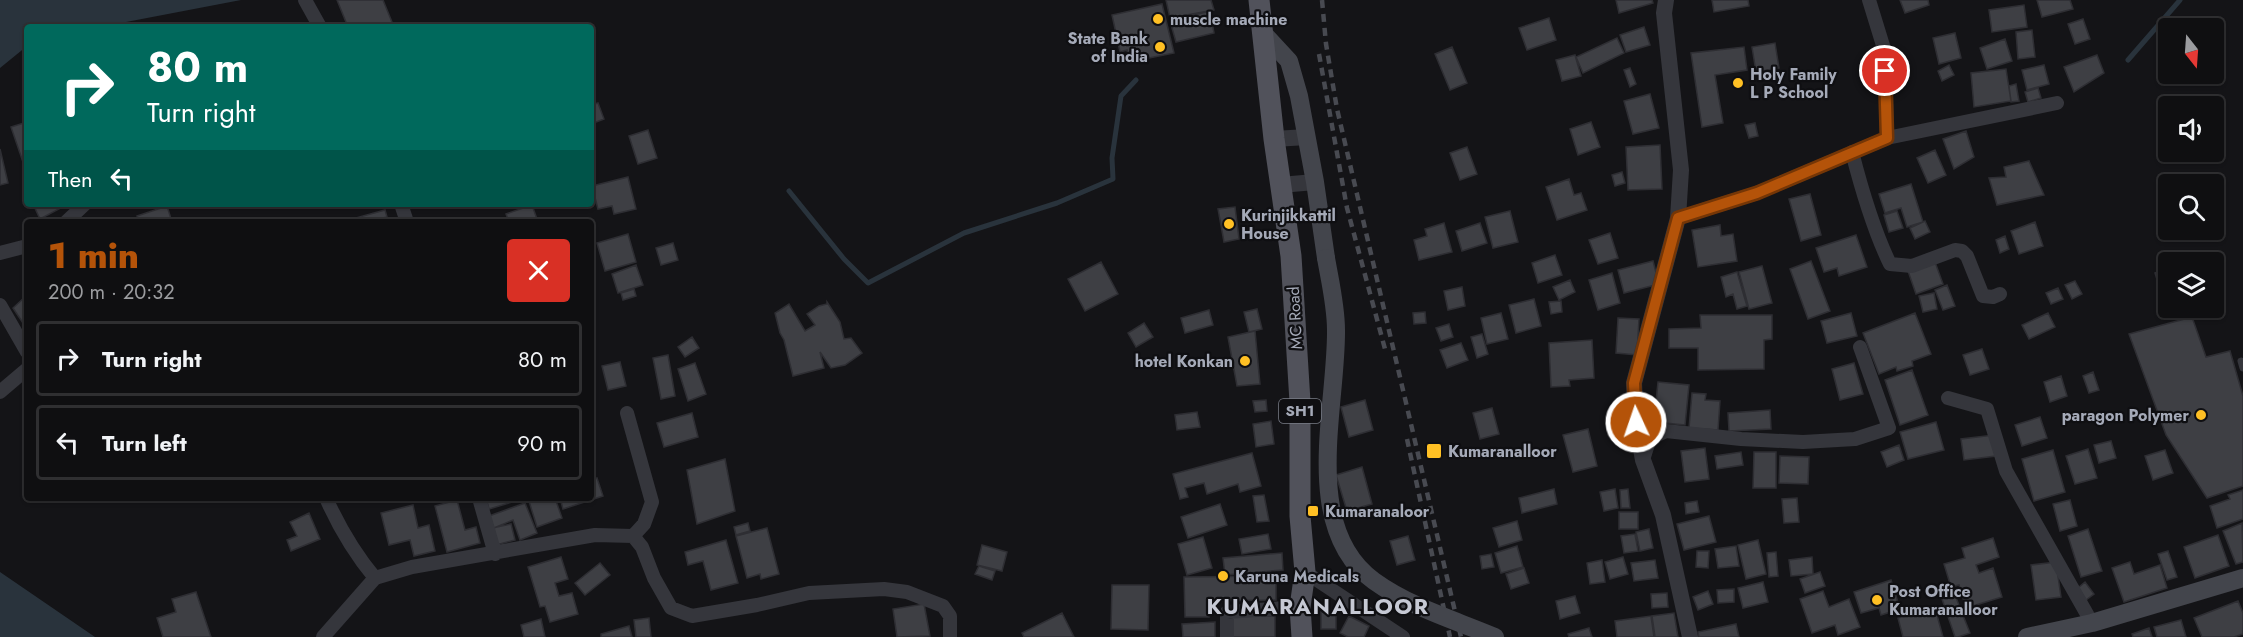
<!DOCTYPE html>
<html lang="en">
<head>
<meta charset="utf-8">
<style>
	:root { --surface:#0f0f11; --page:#18181a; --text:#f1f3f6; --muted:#9b9c9f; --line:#2f2f31; --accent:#b45309 }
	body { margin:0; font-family:Jost,sans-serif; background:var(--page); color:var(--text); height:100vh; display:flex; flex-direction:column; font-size:22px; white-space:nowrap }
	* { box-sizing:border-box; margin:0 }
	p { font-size:20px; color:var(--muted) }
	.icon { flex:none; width:33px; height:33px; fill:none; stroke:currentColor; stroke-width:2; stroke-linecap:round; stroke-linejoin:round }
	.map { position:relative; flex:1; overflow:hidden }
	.details { position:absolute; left:24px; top:219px; width:570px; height:282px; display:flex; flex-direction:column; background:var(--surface); border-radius:6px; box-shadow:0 2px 4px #0004,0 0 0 2px var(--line) }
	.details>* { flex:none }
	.guide { position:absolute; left:24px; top:24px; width:570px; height:183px; border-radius:6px; box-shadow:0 2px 4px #0004,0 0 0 2px var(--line); background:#00695c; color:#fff; overflow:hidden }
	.needle { width:39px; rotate:163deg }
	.fabs { position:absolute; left:2158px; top:18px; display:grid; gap:12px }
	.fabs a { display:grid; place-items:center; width:66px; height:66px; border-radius:6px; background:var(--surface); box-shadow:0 2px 4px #0004,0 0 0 2px var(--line); font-size:30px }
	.pin { position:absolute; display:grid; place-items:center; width:51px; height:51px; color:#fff; margin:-26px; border:3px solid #fff; border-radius:50%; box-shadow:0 2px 6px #0007 }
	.me { position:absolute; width:66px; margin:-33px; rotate:357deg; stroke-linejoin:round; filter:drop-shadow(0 0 4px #0008) }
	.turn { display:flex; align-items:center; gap:21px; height:126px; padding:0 24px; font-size:27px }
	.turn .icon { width:78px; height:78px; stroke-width:2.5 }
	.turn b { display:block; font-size:42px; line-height:51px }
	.then { display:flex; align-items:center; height:57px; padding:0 24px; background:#0003; gap:12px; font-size:22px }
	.round { display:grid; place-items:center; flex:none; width:63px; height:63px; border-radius:6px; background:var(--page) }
	.headline { display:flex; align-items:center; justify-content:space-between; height:102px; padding:0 24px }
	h1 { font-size:36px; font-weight:800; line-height:45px; color:var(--accent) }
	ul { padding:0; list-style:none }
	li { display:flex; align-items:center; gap:18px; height:75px; margin:0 12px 9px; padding:0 12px; border:3px solid var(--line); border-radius:6px }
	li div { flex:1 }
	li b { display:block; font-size:22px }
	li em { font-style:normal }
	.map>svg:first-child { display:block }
	.water { fill:#29333c }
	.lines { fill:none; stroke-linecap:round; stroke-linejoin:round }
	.stream { stroke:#29333c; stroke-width:5 }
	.building { fill:#3e3f44; stroke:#2e2e33; stroke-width:1.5 }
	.service { stroke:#35363c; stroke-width:7 }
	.minor { stroke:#35363c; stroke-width:14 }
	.tertiary { stroke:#35363c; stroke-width:16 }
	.secondary { stroke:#43454c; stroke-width:18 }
	.primary { stroke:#51525b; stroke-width:21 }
	.rail { stroke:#484a51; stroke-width:4.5; stroke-dasharray:8 6; stroke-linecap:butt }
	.secondary-bridge { stroke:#43454c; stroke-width:18 }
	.route-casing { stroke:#753606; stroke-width:15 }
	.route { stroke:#b45309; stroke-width:10 }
	.poi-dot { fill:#ffc024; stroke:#0f0f12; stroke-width:2 }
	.labels { text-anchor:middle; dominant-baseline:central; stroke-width:4.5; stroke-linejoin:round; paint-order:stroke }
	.shield { fill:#0f0f12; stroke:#787c86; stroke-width:1.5 }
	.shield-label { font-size:15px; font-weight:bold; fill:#a5aab8 }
	.poi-label { font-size:16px; font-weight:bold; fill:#a5aab8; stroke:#0f0f12; text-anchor:start }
	.street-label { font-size:16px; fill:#a5aab8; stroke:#0f0f12 }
	.district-label { font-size:22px; font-weight:bold; letter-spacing:1.5px; fill:#c6c9d4; stroke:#0f0f12 }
</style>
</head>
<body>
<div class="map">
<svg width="2243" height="637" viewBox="0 0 2243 637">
	<rect width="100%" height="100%" fill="#141417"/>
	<path class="water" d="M0,0H241L100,27H27V46L0,68Z
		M0,572L95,637H0Z"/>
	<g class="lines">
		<path class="stream" d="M2128,60L2180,0
			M789,191L844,259L868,283L964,233L1057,203L1113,179L1112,158L1121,96L1136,80"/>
	</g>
	<path class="building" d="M337,0H383L394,27H348Z
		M1166,0H1211L1214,10L1170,18Z
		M1616,0H1652L1653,3L1619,13Z
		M1712,0H1748L1749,6L1714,12Z
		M1900,0H1928L1929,5L1905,13Z
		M2037,0H2070L2073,9L2042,17Z
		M1162,4L1174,53L1129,62L1127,50L1120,52L1112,15Z
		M2024,5L2027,27L1992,32L1989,10Z
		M1210,11L1214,33L1176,42L1170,21Z
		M1549,18L1556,40L1527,50L1519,28Z
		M2083,19L2090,39L2075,44L2068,24Z
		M1644,27L1650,45L1626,52L1620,35Z
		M2032,30L2035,57L2018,59L2016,32Z
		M1955,33L1961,58L1939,64L1933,38Z
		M1617,38L1624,53L1583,73L1576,57Z
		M2005,39L2012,61L1987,69L1980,48Z
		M1775,43L1779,68L1756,72L1752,47Z
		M1452,47L1467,83L1450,90L1435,54Z
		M1744,47L1747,70L1715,75L1723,123L1702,127L1691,53Z
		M1575,55L1581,76L1562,81L1556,60Z
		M2097,55L2104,73L2074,92L2064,67Z
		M1949,65L1954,75L1942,81L1938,71Z
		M2044,65L2049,84L2027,90L2022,70Z
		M1630,68L1636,84L1630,87L1624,70Z
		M2006,69L2011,101L1974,107L1971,73Z
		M2016,84L2019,101L2011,102L2009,86Z
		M2038,88L2041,98L2028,102L2025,92Z
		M1650,94L1659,128L1633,134L1624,101Z
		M598,103L604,119L591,124V105Z
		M27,122V164L24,165L11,127Z
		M1591,122L1600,147L1578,155L1570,129Z
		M1755,123L1758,136L1749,138L1745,125Z
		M648,130L657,158L638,164L629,136Z
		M1966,131L1974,157L1954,169L1943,139Z
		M1660,145L1662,189L1628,190L1626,147Z
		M1467,147L1477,174L1460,180L1450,153Z
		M0,149L8,183L0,185Z
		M1935,150L1946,175L1928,183L1917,158Z
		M2029,161L2044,195L1997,205L1989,178L2006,177L2004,167Z
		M1622,172L1625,183L1615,186L1612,175Z
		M628,177L636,209L614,214L612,206L598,209L592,186Z
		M1569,179L1574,195L1581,193L1587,210L1557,220L1546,187Z
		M1911,184L1923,222L1907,227L1901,208L1885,213L1879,194Z
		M1810,194L1821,235L1801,241L1789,199Z
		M33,204H57L59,209L40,219Z
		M532,205L538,222H509L506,214Z
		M167,206L172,222H139L137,216Z
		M1235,207L1239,239L1224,242L1218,209Z
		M385,210L387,217L379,219V222H352V219Z
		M1510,211L1518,242L1493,248L1485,217Z
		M1897,211L1903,228L1889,232L1884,215Z
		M1925,221L1930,232L1915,239L1910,228Z
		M2035,222L2043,246L2019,254L2011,231Z
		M1444,223L1452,252L1419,260L1414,240L1427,236L1425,229Z
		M1480,223L1487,243L1462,251L1456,231Z
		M1720,225L1721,236L1733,234L1737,261L1698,267L1692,230Z
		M1610,233L1618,258L1598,264L1589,240Z
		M628,234L636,262L605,271L597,243Z
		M1856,235L1867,267L1839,276L1837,268L1824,272L1816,248Z
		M2005,236L2009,249L2000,253L1996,240Z
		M673,243L678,260L661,265L656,248Z
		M1555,255L1562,275L1538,283L1532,263Z
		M1653,261L1659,284L1624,293L1618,270Z
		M1811,261L1830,311L1808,319L1790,269Z
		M1101,262L1118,294L1085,311L1068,279Z
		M1935,262L1943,284L1916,294L1908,271Z
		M636,265L643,285L618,293L612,274Z
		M1762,266L1772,303L1749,309L1739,272Z
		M2166,269L2169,283L2159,286L2155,273Z
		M1737,272L1747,306L1737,309L1733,294L1726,297L1721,277Z
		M1612,273L1620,303L1598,310L1589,280Z
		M1570,280L1575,292L1559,300L1553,287Z
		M2075,281L2082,294L2072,299L2065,285Z
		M1947,285L1955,306L1943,310L1935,290Z
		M1462,287L1465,306L1448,310L1444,291Z
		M2058,288L2063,299L2051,304L2046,293Z
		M634,289L636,296L623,300L621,293Z
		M1934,293L1937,309L1923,312L1919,296Z
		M26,296L27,298V329L13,308Z
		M1534,299L1541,326L1516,333L1509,305Z
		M1561,301L1562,312L1551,314L1549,302Z
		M827,302L840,322L844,339L851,338L862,353L845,365L831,368L820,352L824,368L793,376L784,340L780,333L775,313L789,304L805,331L815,325L807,314L819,306L827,304Z
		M1257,309L1262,329L1249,332L1244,312Z
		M1209,310L1213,325L1185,333L1181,318Z
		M1425,312L1426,323L1414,324L1413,313Z
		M1501,313L1508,339L1487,344L1481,318Z
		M1851,313L1857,336L1827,343L1821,321Z
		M1915,313L1931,354L1912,361L1913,366L1897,371L1896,367L1879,374L1863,333Z
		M2048,313L2055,327L2029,339L2022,325Z
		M1700,315H1772V339L1764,340V369L1698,370V348H1669V329L1701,328Z
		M2192,317L2206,357L2230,351L2243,396V486L2207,498L2166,435L2129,334Z
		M1618,318L1639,319L1637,355L1616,353Z
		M1144,323L1153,337L1136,347L1128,333Z
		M1449,324L1453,337L1441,341L1436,328Z
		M1255,331L1260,384L1237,386L1228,337Z
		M1482,334L1488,354L1477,358L1471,337Z
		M692,337L699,348L685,357L678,347Z
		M1592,340L1594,378L1569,380L1570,386L1551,387L1549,343Z
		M1461,343L1468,360L1447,368L1440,350Z
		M1982,349L1989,369L1970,375L1963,355Z
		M668,355L675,396L661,399L653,358Z
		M620,362L626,386L608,390L602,366Z
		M695,363L706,394L688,401L678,369Z
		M1854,363L1863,394L1840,400L1832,369Z
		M1912,370L1928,415L1900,425L1885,380Z
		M2093,372L2099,390L2089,393L2083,376Z
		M2061,376L2067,396L2050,402L2044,382Z
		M1658,382L1689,385L1685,425L1654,422Z
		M1692,393L1706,394L1705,400L1720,401L1718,430L1689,428Z
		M1266,400L1267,411L1255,412L1253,401Z
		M1365,400L1373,430L1349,437L1341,407Z
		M1492,408L1499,434L1480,439L1473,413Z
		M1770,410L1771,429L1729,431L1728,413Z
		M1197,412L1200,427L1177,430L1175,415Z
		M692,413L698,437L664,447L657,423Z
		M2040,417L2047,438L2022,446L2015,425Z
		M1271,421L1274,444L1256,447L1253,424Z
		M1936,422L1944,450L1908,459L1900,432Z
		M1588,429L1597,466L1573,472L1563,435Z
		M1994,435L1996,456L1964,460L1961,439Z
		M2111,441L2116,458L2099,463L2094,445Z
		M1899,445L1904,460L1887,467L1881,452Z
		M1705,448L1709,479L1685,482L1681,451Z
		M2088,449L2097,478L2075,484L2066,456Z
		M2053,450L2065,492L2034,501L2022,459Z
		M2165,450L2173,473L2153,480L2145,456Z
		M1741,452L1743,465L1717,469L1715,456Z
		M1754,452H1776V488H1753Z
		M1252,453L1261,486L1240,492L1238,484L1207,494L1204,483L1185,488L1188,497L1180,499L1173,474Z
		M1780,456L1809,457L1808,484L1779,483Z
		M725,459L735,511L697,524L687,470Z
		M1362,467L1372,504L1347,511L1336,475Z
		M597,478L603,496L563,509L560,498H591V480Z
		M1554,489L1557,504L1522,513L1519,498Z
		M1615,489L1618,508L1604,511L1600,492Z
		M1628,489L1630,508H1621L1620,490Z
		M2243,490V519L2217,528L2210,506L2230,499L2228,495Z
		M1264,495L1269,521L1257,522L1253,496Z
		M486,498H519V500L489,509Z
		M528,498H555L562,518L537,527Z
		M1797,498L1799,522L1784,523L1782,499Z
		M457,500L465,530L476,527L480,543L447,552L435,506Z
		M2070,500L2077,526L2060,531L2053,504Z
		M1697,501L1699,512L1686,514L1685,503Z
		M525,503L537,533L520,540L513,520L494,528L489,516Z
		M1220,504L1227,525L1188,538L1181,517Z
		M413,505L418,528L429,525L435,551L414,556L410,540L389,545L381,513Z
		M1619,512H1638V529H1619Z
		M309,513L320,539L291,551L287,540L297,536L290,522Z
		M1709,516L1716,542L1684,550L1677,524Z
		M1517,521L1522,540L1499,547L1493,528Z
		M748,523L750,531L736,535L734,527Z
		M2242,523L2243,562L2236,564L2223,531Z
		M511,524L515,540L496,545L492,528Z
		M767,528L779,574L761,579L760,574L747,578L736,536Z
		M1649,529L1653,548L1640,551L1636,532Z
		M2088,529L2102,571L2081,577L2068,536Z
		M1268,534L1271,549L1242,554L1239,539Z
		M1635,534L1638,551L1624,553L1621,536Z
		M2218,535L2229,566L2195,578L2184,547Z
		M1408,536L1415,560L1397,565L1390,541Z
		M1203,537L1212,568L1187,575L1178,544Z
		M1993,538L1999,557L1976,565L1979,573L1993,568L2002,597L1966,608L1959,585L1951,587L1944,564L1965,558L1962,548Z
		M726,540L738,583L711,590L703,561L688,565L685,552Z
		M1758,540L1766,574L1746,579L1738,545Z
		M982,545L1007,552L1002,571L977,565Z
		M1517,546L1523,567L1501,573L1495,553Z
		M1736,546L1739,566L1718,568L1715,549Z
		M1697,551H1709L1708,568L1696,567Z
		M2168,551L2177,577L2167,580L2158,554Z
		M1776,552L1778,576L1769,577L1767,553Z
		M1282,553L1283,570L1225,575L1223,558Z
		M1491,554L1494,567L1482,569L1480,556Z
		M561,557L568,579L555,583L559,596L572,593L578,614L550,622L545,606L540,607L528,567Z
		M1623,557L1628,574L1610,579L1605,562Z
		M1812,557L1813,574L1791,576L1789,560Z
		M1602,560L1605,582L1590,584L1587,563Z
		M1655,560L1658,578L1634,581L1631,563Z
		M2056,562L2061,597L2036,600L2031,565Z
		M2130,562L2134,574L2160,565L2167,588L2124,602L2112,568Z
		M600,563L610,575L585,595L575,583Z
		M979,566L995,571L992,580L975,574Z
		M1524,568L1529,583L1511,589L1506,574Z
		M1820,572L1825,586L1805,593L1800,579Z
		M1276,576V600L1209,601V617H1185L1184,577Z
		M1891,580L1900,609L1881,615L1879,608L1861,613L1854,592Z
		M1763,582L1768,602L1743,608L1738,588Z
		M2085,582L2094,594L2086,600L2078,588Z
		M1112,585H1149L1148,630L1111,629Z
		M1734,589V602L1718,603L1717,590Z
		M1708,591L1713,604L1698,610L1693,597Z
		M1823,591L1829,607L1849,599L1860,627L1838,635L1835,625L1812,633L1800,599Z
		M196,592L211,637H163L157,618L176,612L172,599Z
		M1667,593L1668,607L1652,608L1651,594Z
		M1955,595L1970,633L1958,637H1955L1942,599Z
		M1575,596L1580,613L1560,619L1556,601Z
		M2238,601L2243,613V634L2234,637H2202L2194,618Z
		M924,604L930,636L897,637L893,609Z
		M1935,608L1943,637H1903L1898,618Z
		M1321,612H1336V629H1321Z
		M1062,613L1074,637H1024L1022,633Z
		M1674,613L1678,637H1655L1652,616Z
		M1232,616H1275V637H1232Z
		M1349,616L1369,626L1364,637H1348L1340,633Z
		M1651,616L1654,637H1617L1615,621Z
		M649,618L651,637H636L634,620Z
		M541,619L545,637H524L521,625Z
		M2181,620L2186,637H2157L2154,627Z
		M1215,622V637H1183L1182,624Z
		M1736,624L1739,637H1699L1698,632Z
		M629,626L632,637H601V634Z
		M1589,628L1592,637H1569L1568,634Z
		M2149,628L2152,637H2133L2132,634Z"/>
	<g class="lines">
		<path class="service" d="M2241,361L2243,368"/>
		<path class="minor" d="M305,0L320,27
			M1869,0L1885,52L1887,138
			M1852,152C1862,191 1873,229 1890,264L1912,266L1955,250L1962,251L1967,256L1983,296L1993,297L2000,294
			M401,204L407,222
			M1678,218L1757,193L1887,138L2057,103
			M66,222L85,204
			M0,253L27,246
			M0,305L27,352
			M0,392L27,369
			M1948,398L1987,409L2006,471L2092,623
			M627,413L652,502L644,524L633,536
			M1643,460L1650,438L1666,431L1741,439L1803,442L1855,439L1889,428L1860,347
			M326,498C339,527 355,554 375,578
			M479,498L495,554
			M1305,572L1403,637
			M323,637L375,578L412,567L595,535L633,536L642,547L654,578L671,608L692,616L757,605L809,593L884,589L907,592L943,606L950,616V637
			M1227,637V612L1300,607"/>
		<path class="tertiary" d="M1666,0L1664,13L1681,170L1678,218L1634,383L1636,422L1643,460L1663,515L1690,637
			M1274,139L1307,137
			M1280,185L1315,182"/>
		<path class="secondary" d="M1264,34L1289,61L1299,96L1315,182L1326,258
			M2027,637L2092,623L2243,578"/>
		<path class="primary" d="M1259,0L1274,139L1291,256L1300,402V516L1305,572L1300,607L1302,637"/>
		<path class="rail" d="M1322,0L1326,44L1337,109L1461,637
			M1319,54L1347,208L1385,349
			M1407,439L1450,637"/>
		<path class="secondary-bridge" d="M1326,258C1330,281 1336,306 1336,330C1337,407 1300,528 1374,581C1410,607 1455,620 1495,637"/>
	</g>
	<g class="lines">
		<defs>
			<path id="route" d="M1636,422L1634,383L1678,218L1757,193L1887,138L1885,71"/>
		</defs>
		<use href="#route" class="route-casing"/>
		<use href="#route" class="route"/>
	</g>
	<g class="poi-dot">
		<circle cx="1158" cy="19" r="6"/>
		<circle cx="1160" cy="47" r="6"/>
		<circle cx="1738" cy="83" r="6"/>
		<circle cx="1229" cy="224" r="6"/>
		<circle cx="1245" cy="361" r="6"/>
		<circle cx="2201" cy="415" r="6"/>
		<rect x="1426" y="443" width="16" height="16" rx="3"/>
		<rect x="1307" y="505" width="12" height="12" rx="3"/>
		<circle cx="1223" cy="576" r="6"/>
		<circle cx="1877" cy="600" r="6"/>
	</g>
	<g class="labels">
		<rect class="shield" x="1279" y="399" width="42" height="24" rx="4.5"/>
		<g class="shield-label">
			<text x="1300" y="411">SH1</text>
		</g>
		<g class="poi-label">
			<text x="1170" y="19">muscle machine</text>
			<text x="1148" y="38" text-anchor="end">State Bank<tspan x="1148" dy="18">of India</tspan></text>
			<text x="1750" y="74">Holy Family<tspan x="1750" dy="18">L P School</tspan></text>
			<text x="1241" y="215">Kurinjikkattil<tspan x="1241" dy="18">House</tspan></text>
			<text x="1233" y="361" text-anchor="end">hotel Konkan</text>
			<text x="2189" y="415" text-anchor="end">paragon Polymer</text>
			<text x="1448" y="451">Kumaranalloor</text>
			<text x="1325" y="511">Kumaranaloor</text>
			<text x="1235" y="576">Karuna Medicals</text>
			<text x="1889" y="591">Post Office<tspan x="1889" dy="18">Kumaranalloor</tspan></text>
		</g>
		<g class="street-label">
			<text transform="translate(1295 318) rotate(-93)">MC Road</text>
		</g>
		<g class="district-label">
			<text x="1318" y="606">KUMARANALLOOR</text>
		</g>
	</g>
</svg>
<div class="fabs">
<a><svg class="needle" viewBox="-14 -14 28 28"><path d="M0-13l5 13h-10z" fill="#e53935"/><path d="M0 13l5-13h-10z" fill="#9b9c9f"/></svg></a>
<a><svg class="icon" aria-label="sound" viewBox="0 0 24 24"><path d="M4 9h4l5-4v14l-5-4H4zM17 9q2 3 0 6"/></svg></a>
<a><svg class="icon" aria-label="search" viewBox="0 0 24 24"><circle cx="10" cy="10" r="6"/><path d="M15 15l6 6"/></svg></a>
<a><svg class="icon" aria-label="layers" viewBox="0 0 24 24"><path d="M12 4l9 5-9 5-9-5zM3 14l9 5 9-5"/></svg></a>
</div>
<div class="pin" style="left:1885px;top:71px;background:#d93025"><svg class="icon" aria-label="arrive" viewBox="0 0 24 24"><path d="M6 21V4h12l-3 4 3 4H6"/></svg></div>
<svg class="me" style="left:1636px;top:422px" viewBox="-20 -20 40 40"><circle r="17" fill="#b45309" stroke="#fff" stroke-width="3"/><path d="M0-11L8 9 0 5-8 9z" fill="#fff"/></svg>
<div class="guide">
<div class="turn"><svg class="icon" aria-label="right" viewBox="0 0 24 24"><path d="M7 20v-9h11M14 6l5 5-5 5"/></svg><div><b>80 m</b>Turn right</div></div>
<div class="then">Then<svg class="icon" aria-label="left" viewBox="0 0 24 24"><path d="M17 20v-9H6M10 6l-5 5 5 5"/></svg></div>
</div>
<section class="details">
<div class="headline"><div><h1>1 min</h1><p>200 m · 20:32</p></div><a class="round" style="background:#d93025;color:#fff"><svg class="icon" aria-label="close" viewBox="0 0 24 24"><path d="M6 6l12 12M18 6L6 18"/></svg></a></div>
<ul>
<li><svg class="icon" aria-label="right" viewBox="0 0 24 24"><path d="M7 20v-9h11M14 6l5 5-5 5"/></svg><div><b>Turn right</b></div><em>80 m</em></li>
<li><svg class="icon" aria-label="left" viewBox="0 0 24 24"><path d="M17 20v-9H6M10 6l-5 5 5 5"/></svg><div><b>Turn left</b></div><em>90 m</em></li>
</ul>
</section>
</div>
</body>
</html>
